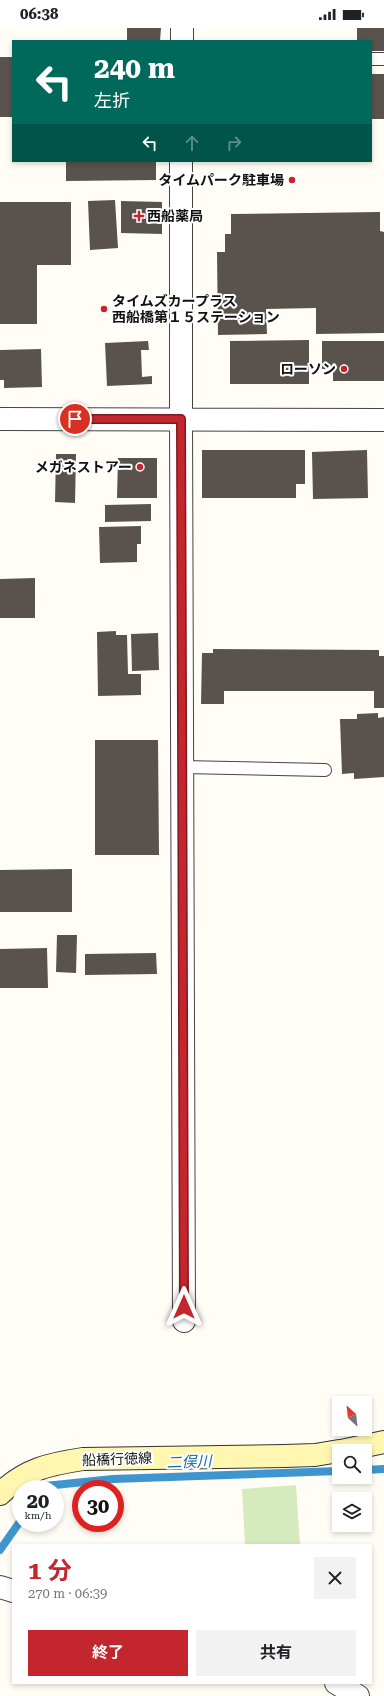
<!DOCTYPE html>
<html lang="ja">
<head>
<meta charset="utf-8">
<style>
	:root { --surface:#fff; --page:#f2f2f2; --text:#202124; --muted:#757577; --accent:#c4262e }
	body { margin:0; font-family:"Roboto Serif","Noto Sans JP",serif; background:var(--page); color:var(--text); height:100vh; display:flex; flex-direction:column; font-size:15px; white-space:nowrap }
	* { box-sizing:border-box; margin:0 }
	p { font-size:13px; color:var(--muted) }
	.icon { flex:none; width:22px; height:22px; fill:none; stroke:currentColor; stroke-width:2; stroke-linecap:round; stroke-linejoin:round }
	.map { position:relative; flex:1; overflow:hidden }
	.drawer { position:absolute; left:12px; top:1516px; width:360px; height:140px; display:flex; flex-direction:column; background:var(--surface); border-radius:0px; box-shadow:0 2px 6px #0003 }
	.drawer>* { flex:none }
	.hud { position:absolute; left:12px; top:12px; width:360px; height:122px; border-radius:0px; box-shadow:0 2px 6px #0003; background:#00695c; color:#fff; overflow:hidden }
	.needle { width:26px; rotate:333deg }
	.buttons { position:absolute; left:332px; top:1368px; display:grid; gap:8px }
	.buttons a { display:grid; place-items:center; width:40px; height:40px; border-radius:0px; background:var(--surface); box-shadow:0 2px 6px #0003; font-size:20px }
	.speed { position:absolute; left:12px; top:1452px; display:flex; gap:8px; font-size:20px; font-weight:700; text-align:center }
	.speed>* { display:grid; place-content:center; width:52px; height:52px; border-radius:50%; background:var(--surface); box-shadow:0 2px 6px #0003; line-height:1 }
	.speed small { font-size:10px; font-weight:400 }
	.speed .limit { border:6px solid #d22; background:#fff; color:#111 }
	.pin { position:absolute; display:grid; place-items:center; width:34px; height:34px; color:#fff; margin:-17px; border:2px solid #fff; border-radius:50%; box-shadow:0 1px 4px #0007 }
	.me { position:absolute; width:44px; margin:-22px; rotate:0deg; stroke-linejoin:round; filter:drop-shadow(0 0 3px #0008) }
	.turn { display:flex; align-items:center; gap:14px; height:84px; padding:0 16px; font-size:18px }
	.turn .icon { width:52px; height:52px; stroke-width:2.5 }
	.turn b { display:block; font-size:28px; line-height:34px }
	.lanes { display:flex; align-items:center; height:38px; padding:0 16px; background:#0003; justify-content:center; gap:20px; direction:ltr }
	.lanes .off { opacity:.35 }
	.round { display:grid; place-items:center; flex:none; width:42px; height:42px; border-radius:0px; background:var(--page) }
	.overview { display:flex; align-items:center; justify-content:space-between; height:68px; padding:0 16px }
	h1 { font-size:24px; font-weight:700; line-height:30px; color:var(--accent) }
	.cta { display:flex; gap:8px; margin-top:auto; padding:8px 16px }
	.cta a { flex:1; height:46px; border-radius:0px; background:var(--accent); color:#fff; font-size:16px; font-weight:700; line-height:46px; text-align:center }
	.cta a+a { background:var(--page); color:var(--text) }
	.status { display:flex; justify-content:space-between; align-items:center; height:28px; padding:0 20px; background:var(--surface); direction:ltr }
	.status svg { height:11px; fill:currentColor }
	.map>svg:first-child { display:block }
	.green { fill:#d5ebbd }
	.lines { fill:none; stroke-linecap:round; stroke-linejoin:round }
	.stream { stroke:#3f96cf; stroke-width:8 }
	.building { fill:#5a524d }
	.service-casing { stroke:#444; stroke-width:14 }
	.minor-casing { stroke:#444; stroke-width:24 }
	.tertiary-casing { stroke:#444; stroke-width:24 }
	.secondary-casing { stroke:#333; stroke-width:24 }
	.service { stroke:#fff; stroke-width:12 }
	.minor { stroke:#fff; stroke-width:22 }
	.tertiary { stroke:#fff; stroke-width:22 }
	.secondary { stroke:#fff6b0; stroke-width:22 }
	.route-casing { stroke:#7f191e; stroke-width:10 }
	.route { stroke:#c4262e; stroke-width:7 }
	.poi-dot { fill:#c4262e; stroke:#fff; stroke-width:1.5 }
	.labels { text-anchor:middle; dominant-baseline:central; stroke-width:4; stroke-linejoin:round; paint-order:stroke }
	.poi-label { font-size:14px; font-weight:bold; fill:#111; stroke:#fff; text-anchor:end }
	.street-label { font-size:14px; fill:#111; stroke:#fff }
	.water-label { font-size:15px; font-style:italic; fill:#1768a6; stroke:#fff }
</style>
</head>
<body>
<div class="status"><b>06:38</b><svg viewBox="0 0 49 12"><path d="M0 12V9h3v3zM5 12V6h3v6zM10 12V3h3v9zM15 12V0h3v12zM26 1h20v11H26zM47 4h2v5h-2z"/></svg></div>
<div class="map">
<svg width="384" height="1668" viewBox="0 0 384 1668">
	<rect width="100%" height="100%" fill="#fffdf5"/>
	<path class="green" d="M296,1457L300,1517H245L242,1461Z"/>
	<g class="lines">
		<path class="stream" d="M365,1442L384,1441
			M42,1461L45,1458L113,1451L339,1443
			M0,1522L21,1492"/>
	</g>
	<path class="building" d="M127,0H161L160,13H127Z
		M357,0H384V23H371V13H357Z
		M0,29H13V89H0Z
		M371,46H384V91H371Z
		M66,133H156V152L66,153Z
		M115,172L118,220L90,222L88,173Z
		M121,173L162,174V206L121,205Z
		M0,174H71V237H37V296H0Z
		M380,184V203L384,204V305L316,306V280L266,281L267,306L218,307L217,224H225V206H231V186Z
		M309,312V356H230V313Z
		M148,313L149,322H141L142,349L152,348V356L107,358L105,315Z
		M322,313H384V353H333V341H322Z
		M41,321L42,359L4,360V352H0V322Z
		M202,422H305V456H296V470H202Z
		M367,422L368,470L313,471L312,424Z
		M56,426H76L75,475L55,474Z
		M118,430H157V470H117Z
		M151,476V493L105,494V477Z
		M141,498V516H137V534L100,535L99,499Z
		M35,550V590H0V551Z
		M116,603V607H127L128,646H141V667L98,668L97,604Z
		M158,605L159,642L132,643L131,606Z
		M213,621L379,622V628H384V680H374V663H224V676H201L202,625H213Z
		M378,685V690L384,689V749L354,751V745L342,746L340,691H357V686Z
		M95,712H158L159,827H95Z
		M72,841V884H0V842Z
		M57,907H77L76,945L56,944Z
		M47,920L48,960H0V921Z
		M156,925L157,946L85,947V926Z"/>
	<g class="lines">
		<defs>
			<path id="service" d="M371,31H384
				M182,739L325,742"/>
			<path id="minor" d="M181,391L184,1293
				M0,1559L13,1563
				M336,1655L358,1668"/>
			<path id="tertiary" d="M182,13V0
				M0,391L384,392
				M181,391V133"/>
			<path id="secondary" d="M341,1423L384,1414
				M0,1466C25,1441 50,1436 83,1431L284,1428L315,1427L339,1423"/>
		</defs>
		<use href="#service" class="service-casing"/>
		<use href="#minor" class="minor-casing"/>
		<use href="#tertiary" class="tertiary-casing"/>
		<use href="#secondary" class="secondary-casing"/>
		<use href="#service" class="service"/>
		<use href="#minor" class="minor"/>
		<use href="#tertiary" class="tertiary"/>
		<use href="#secondary" class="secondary"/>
	</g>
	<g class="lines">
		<defs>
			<path id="route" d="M75,391H181L184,1279"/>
		</defs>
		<use href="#route" class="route-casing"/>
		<use href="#route" class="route"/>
	</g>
	<g class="poi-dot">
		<circle cx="292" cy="152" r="4"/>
		<path d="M137 182h4v4h4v4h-4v4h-4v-4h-4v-4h4z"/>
		<circle cx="104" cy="281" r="4"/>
		<circle cx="344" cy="341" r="4"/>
		<circle cx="140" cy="439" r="4"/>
	</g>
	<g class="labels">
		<g class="poi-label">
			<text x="284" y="152">タイムパーク駐車場</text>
			<text x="147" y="188" text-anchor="start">西船薬局</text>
			<text x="112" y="273" text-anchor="start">タイムズカープラス<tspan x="112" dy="16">西船橋第１５ステーション</tspan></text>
			<text x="336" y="341">ローソン</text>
			<text x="132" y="439">メガネストアー</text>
		</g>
		<g class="street-label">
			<text transform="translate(117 1431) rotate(-2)">船橋行徳線</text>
		</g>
		<g class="water-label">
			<text transform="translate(189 1434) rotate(-2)">二俣川</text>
		</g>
	</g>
</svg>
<div class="buttons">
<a><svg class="needle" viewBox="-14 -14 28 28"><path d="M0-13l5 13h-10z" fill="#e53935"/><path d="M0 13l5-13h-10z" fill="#757577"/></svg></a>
<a><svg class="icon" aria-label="search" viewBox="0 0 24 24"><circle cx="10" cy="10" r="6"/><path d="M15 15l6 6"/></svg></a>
<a><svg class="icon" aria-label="layers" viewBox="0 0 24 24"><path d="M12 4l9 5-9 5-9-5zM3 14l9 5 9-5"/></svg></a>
</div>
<div class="speed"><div>20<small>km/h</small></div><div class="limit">30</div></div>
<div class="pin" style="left:75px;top:391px;background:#d93025"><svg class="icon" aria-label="arrive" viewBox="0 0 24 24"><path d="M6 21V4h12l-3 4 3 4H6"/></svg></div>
<svg class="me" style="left:184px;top:1279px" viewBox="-20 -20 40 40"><path d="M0-17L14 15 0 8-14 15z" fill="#c4262e" stroke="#fff" stroke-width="4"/></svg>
<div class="hud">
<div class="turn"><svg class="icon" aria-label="left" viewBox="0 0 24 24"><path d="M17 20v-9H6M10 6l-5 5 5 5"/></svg><div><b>240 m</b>左折</div></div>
<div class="lanes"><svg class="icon" aria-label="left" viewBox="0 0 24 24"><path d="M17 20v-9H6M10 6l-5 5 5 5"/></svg><svg class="icon off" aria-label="ahead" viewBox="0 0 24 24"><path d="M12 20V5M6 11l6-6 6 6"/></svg><svg class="icon off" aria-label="right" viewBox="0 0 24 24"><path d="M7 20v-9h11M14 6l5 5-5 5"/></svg></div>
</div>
<section class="drawer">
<div class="overview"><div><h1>1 分</h1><p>270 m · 06:39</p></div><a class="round"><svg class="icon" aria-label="close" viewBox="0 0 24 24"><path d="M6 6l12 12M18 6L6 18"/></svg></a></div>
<div class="cta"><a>終了</a><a>共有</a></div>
</section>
</div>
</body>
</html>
